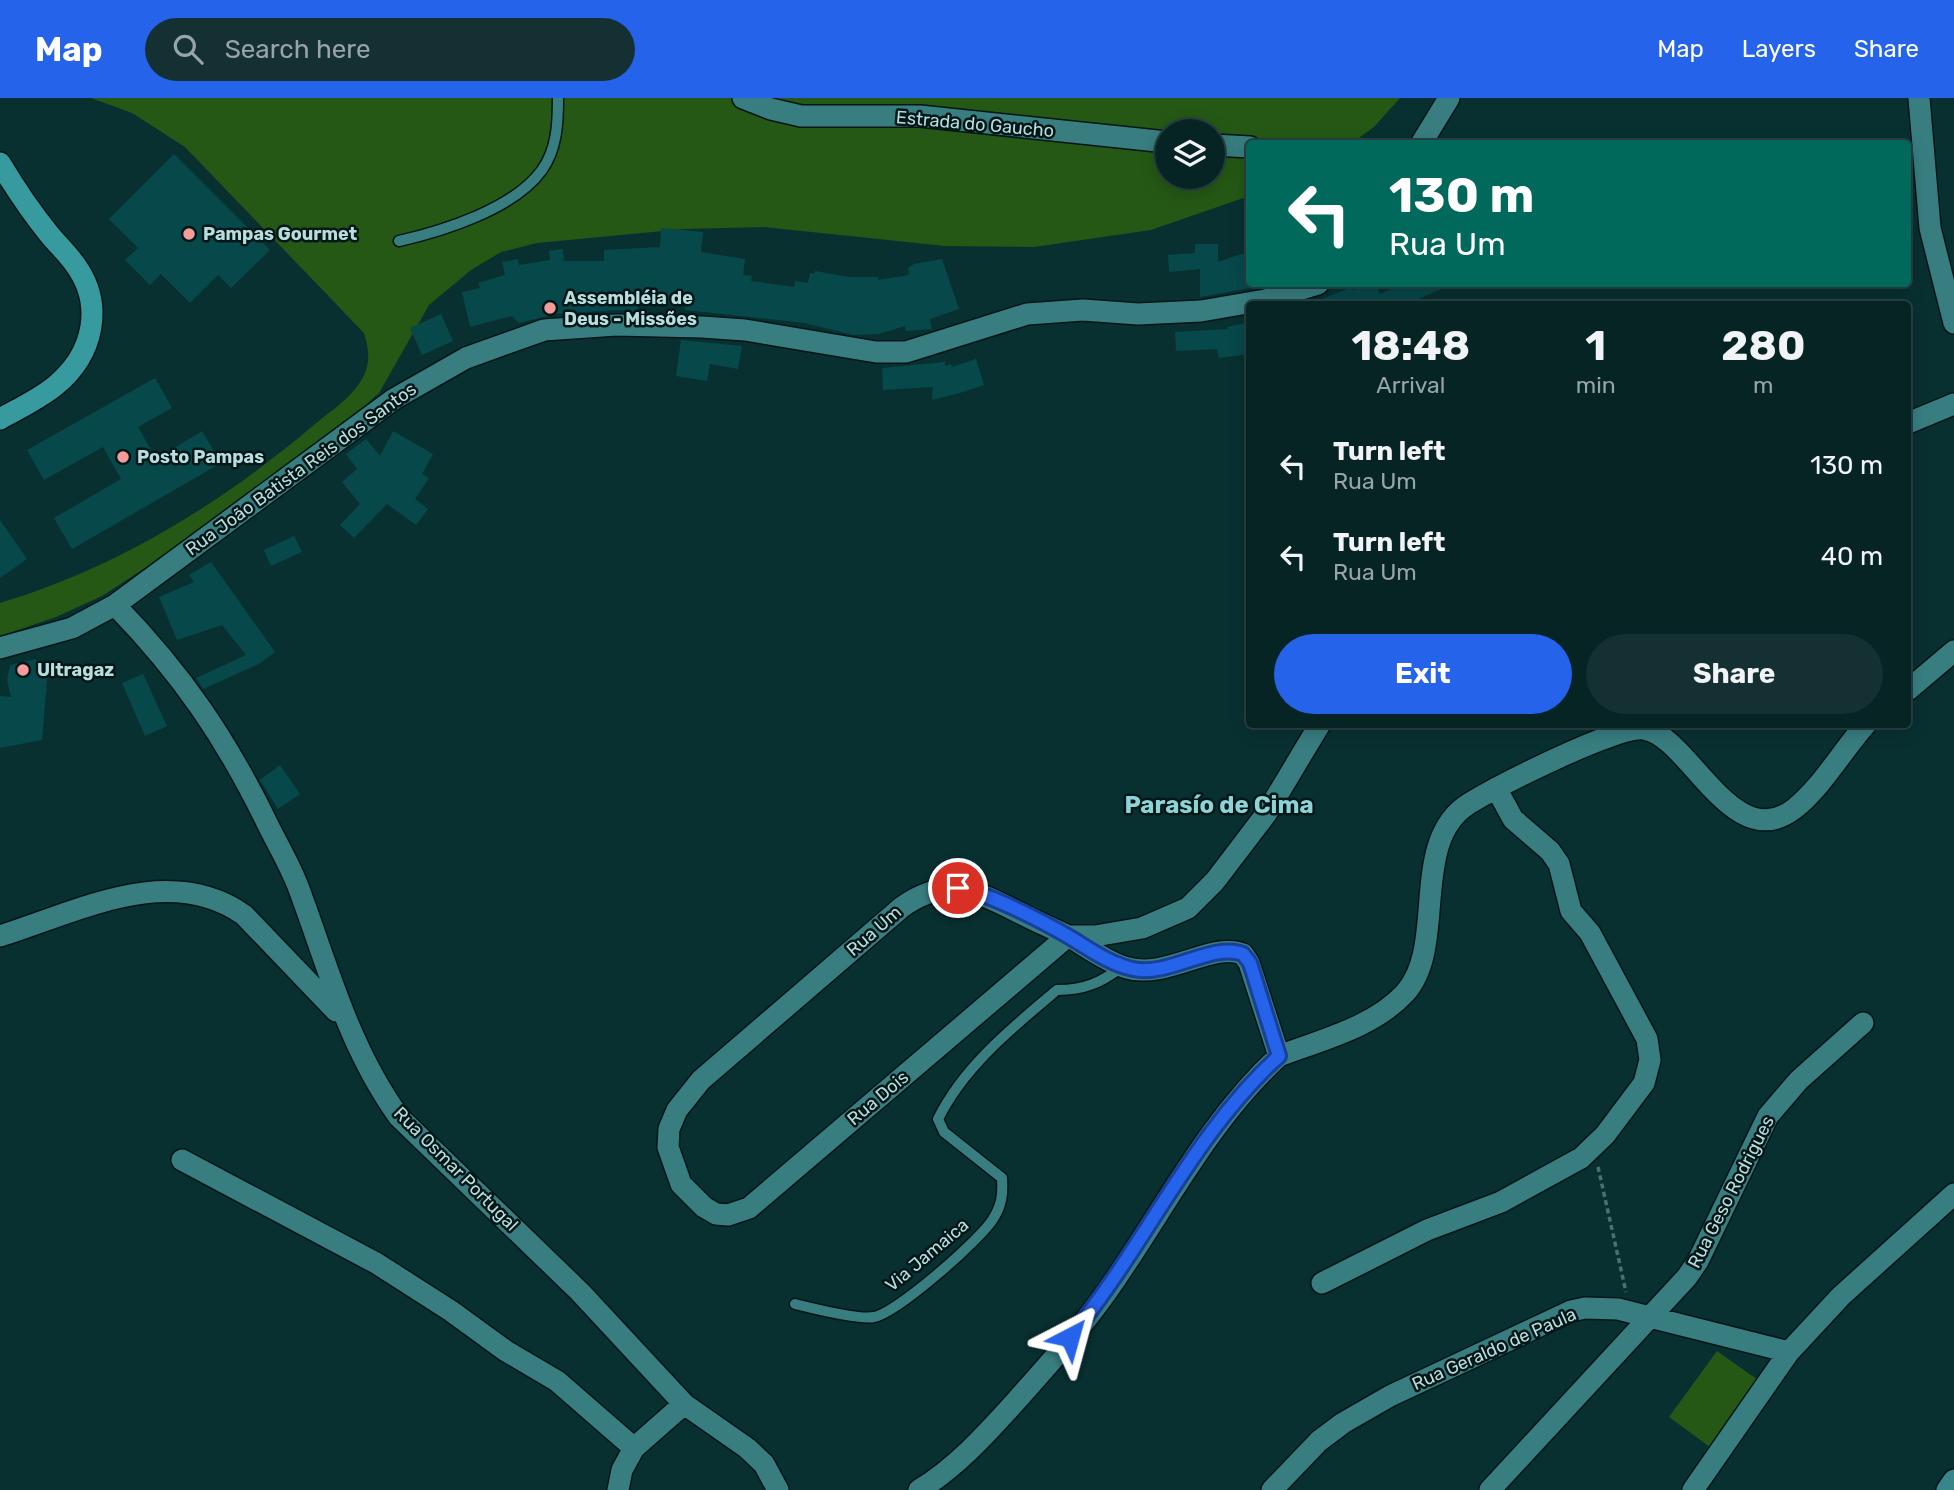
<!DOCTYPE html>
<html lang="en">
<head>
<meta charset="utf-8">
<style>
	:root { --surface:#072425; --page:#153032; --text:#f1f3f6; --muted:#98a4a7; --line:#284142; --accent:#2563eb }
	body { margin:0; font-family:Rubik,sans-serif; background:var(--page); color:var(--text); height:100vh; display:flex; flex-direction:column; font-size:26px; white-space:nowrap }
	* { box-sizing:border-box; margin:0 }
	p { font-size:23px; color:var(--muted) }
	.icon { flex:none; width:38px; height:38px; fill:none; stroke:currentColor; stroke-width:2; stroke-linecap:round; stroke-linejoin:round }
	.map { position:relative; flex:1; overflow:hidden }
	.details { position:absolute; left:1246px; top:203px; width:665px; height:427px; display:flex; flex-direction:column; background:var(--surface); border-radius:7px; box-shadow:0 4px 18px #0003,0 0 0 2px var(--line) }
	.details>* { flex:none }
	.guide { position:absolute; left:1246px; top:42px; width:665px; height:147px; border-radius:7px; box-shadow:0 4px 18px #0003,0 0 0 2px var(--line); background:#00695c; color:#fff; overflow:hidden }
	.fabs { position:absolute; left:1155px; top:21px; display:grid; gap:14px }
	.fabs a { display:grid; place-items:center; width:70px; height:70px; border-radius:50%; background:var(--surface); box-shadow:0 4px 18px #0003,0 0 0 2px var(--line); font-size:35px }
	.pin { position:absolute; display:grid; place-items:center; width:60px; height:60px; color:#fff; margin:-30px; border:4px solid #fff; border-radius:50%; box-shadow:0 2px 7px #0007 }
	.me { position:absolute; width:77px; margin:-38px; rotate:39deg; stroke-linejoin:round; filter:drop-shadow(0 0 5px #0008) }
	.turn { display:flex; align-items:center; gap:24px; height:147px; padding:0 28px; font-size:32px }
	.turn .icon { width:91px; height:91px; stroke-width:2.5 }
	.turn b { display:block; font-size:49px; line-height:60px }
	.eta { display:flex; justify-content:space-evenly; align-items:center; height:119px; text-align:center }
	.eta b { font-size:42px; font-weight:700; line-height:49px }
	.primary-button { display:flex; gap:14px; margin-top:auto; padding:14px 28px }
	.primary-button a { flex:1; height:80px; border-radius:42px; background:var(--accent); color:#fff; font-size:28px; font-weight:700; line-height:80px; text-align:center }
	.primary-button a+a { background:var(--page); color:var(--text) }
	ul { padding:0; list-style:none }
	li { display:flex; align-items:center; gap:21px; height:91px; padding:0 28px }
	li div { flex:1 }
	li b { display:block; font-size:26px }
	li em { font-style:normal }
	header { display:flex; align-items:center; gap:42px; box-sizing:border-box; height:98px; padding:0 35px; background:var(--accent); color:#fff }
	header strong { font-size:33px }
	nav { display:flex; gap:38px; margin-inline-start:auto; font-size:24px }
	.search { width:490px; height:63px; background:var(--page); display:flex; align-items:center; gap:18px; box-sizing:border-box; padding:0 24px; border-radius:38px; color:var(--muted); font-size:26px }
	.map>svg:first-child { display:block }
	.green { fill:#255815; fill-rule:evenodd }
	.building { fill:#07484b }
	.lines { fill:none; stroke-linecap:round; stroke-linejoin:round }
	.lane-casing { stroke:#021617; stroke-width:13 }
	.street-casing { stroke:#021617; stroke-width:24 }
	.secondary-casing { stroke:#021617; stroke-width:24 }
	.highway-casing { stroke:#021617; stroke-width:24 }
	.path { stroke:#4b7071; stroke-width:3.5; stroke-dasharray:5 3.5; stroke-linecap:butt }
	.lane { stroke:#387e81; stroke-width:10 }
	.street { stroke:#387e81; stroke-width:21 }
	.secondary { stroke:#38868a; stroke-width:21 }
	.highway { stroke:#379a9e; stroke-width:21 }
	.route-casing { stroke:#184099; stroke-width:18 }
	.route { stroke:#2563eb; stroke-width:12 }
	.poi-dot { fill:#f59b9c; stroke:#001718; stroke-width:2.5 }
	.labels { text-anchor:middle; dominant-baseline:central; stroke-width:5; stroke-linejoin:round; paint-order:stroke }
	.street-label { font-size:18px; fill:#bbdcdd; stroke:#001718 }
	.poi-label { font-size:18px; font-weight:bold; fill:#bbdcdd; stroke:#001718; text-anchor:start }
	.district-label { font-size:24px; font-weight:bold; fill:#8ed4d6; stroke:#001718 }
</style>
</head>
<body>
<header>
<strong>Map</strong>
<div class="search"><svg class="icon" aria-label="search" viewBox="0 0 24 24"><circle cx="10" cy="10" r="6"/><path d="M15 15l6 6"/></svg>Search here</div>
<nav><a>Map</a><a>Layers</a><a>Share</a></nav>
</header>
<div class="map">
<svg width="1954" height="1392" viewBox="0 0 1954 1392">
	<rect width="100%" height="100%" fill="#093031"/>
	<path class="green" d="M91,0H1400L1374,29L1352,45L1250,46L1249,98L1151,132L1034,149L945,148L764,129L684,131L537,145L501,154L471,172L429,207L379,295L340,330L185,444L102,498L56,519L0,538V505C114,471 217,408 308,332C326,316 350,302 362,281C371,265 369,252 364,235L185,49L132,15ZM1167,33H1213V79H1167Z
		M1717,1253L1758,1282L1710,1349L1669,1319Z"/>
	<path class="building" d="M174,56L270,152L231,190L218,177L190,205L161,176L150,187L125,162L138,150L109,121Z
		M661,130L703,134L701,154L745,161L743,177L752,178L751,183L794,189L795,183L808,185L810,175L814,176L815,173L849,179H878V182L909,177L908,170L914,166L942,161L959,211L930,221L932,231L906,233L905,228L879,236L853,237L805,225L685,212V206L638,204V214L618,212L556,216L519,225L512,218L470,229L462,194L480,190L478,185L505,177L502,164L518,161L519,167L550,162L549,153L563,151L564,163H604V152L660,149Z
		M1195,146H1218V164L1250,153V190L1200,199V171L1169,174L1168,157L1195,155Z
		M1370,186H1376L1380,196L1403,186H1453L1407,206H1309L1352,189L1353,192Z
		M441,216L453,243L422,257L410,230Z
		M1250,224V256L1219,260L1217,251L1176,253L1175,234L1228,231L1227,229Z
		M681,242L742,248L738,271L710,266L707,283L676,278Z
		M976,261L984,287L963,294L932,302L933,289L883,292L882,270L945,264V268L951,266L952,269Z
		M155,280L172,310L138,329L156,361L202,333L221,365L72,451L54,420L121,381L103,349L44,382L27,352Z
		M393,333L433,356L422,376L429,380L415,401L428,411L416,427L387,406L354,440L340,427L360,406L342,384L357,371L346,356L366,341L380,358Z
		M0,422L27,461L0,480Z
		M294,438L302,454L271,468L264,452Z
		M211,464L275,554L259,566L203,591L196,580L246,557L222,527L177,542L159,499L194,484L189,477Z
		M36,561L37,571L48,569L42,642L0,650V598L11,599L7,582L10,567Z
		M143,576L167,628L145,638L122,585Z
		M280,667L300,696L278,711L260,682Z"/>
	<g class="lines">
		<defs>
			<path id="lane" d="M399,143C443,133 514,111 542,72C557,51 558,25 558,0
				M795,1206C811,1210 860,1222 874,1219C897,1215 981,1141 993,1121C1002,1107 1003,1096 1002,1080L944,1034L938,1021C964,968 1013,929 1057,892C1084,892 1101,885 1123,868"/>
			<path id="street" d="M743,0L771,11L801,18H920L1167,44
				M1919,0L1930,130L1954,225
				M1421,46L1449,0
				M1213,47L1250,49
				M1908,325L1954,306
				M115,507C183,577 227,642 269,729C279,749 291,769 299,791C328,869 349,950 399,1019L580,1194L684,1306L747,1350L764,1366L778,1392
				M0,550L72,530L115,507L394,301L466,260L544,232L616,227L702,229L745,232L876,254H906L1027,216L1083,212L1138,216L1201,213L1265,202L1318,186
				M1908,592L1954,553
				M0,838C77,814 169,764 244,817L336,913
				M1279,958L1249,865L1243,856C1211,843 1166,883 1124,869C1103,862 1087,849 1068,838C1052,830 1035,823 1020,815C976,793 947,777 902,809L701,982L677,1012L669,1031L668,1049L681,1086L704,1109L716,1116L728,1117L749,1110L1068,838H1095L1142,830L1188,810L1215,783L1266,716L1320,626
				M182,1062L376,1165L451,1213L506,1253L557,1283L634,1350L684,1306
				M1322,1185L1427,1132L1501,1104L1581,1060L1605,1037L1644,985L1650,962L1647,941L1590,835L1571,813L1559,766L1550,753L1513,721L1496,690
				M618,1392L622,1372L634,1350
				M919,1392C957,1369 987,1335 1017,1302C1047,1268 1079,1233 1106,1195C1162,1116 1207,1024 1279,958C1321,942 1374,929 1405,895C1448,848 1408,742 1470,705C1498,688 1617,627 1644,631C1689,637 1732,758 1794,711C1822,689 1842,653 1866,626
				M1272,1392L1319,1343L1343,1325L1390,1298L1571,1213L1585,1210L1618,1211L1789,1254
				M1490,1392L1687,1179L1698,1163L1768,1018L1799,982L1863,925
				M1693,1392L1789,1254L1841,1198L1954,1096"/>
			<path id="secondary" d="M1947,1392L1954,1382"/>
			<path id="highway" d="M0,65C15,90 31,114 49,136C57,146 66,154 74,165C105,206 94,256 55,288C39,301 18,311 0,321"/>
		</defs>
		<use href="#lane" class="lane-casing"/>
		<use href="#street" class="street-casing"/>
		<use href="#secondary" class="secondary-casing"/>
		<use href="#highway" class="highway-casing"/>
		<path class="path" d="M1598,1069L1626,1194"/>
		<use href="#lane" class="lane"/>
		<use href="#street" class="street"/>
		<use href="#secondary" class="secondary"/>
		<use href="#highway" class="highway"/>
	</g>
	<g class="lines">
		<defs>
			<path id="route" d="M958,790C986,794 1046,825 1071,840C1091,852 1110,866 1133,871C1169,879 1212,844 1243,856L1250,865L1279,958C1192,1037 1144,1150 1070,1239"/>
		</defs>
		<use href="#route" class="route-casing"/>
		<use href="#route" class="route"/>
	</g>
	<g class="poi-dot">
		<circle cx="189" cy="136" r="7"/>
		<circle cx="550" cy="210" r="7"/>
		<circle cx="123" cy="359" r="7"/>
		<circle cx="23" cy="572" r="7"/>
	</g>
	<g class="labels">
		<g class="street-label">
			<text transform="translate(975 26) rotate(5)">Estrada do Gaucho</text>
			<text transform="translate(301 371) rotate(-36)">Rua João Batista Reis dos Santos</text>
			<text transform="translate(874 833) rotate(-41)">Rua Um</text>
			<text transform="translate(878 1000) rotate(-40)">Rua Dois</text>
			<text transform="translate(456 1071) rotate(45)">Rua Osmar Portugal</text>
			<text transform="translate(1731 1094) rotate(-63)">Rua Geso Rodrigues</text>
			<text transform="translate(927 1157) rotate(-40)">Via Jamaica</text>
			<text transform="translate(1494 1251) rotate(-24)">Rua Geraldo de Paula</text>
		</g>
		<g class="poi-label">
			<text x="203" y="136">Pampas Gourmet</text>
			<text x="564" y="200">Assembléia de<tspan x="564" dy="21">Deus - Missões</tspan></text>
			<text x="137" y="359">Posto Pampas</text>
			<text x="37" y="572">Ultragaz</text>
		</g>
		<g class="district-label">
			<text x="1219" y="707">Parasío de Cima</text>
		</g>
	</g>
</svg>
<div class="fabs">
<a><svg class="icon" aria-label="layers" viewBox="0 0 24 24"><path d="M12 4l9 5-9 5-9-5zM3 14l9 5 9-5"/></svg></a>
</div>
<div class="pin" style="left:958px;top:790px;background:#d93025"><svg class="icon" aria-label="arrive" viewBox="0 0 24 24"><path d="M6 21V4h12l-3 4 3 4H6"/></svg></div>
<svg class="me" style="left:1070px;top:1239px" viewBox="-20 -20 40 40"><path d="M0-17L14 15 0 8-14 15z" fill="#2563eb" stroke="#fff" stroke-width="4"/></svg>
<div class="guide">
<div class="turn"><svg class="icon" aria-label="left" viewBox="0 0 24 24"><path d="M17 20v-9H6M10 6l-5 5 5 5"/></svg><div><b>130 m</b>Rua Um</div></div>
</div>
<section class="details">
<div class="eta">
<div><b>18:48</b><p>Arrival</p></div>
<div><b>1</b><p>min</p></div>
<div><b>280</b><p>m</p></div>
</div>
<ul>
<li><svg class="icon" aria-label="left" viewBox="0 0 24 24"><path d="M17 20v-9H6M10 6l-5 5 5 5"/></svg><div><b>Turn left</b><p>Rua Um</p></div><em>130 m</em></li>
<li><svg class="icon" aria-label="left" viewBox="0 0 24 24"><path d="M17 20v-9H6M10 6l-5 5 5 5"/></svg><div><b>Turn left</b><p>Rua Um</p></div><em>40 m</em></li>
</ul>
<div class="primary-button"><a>Exit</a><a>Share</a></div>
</section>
</div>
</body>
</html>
